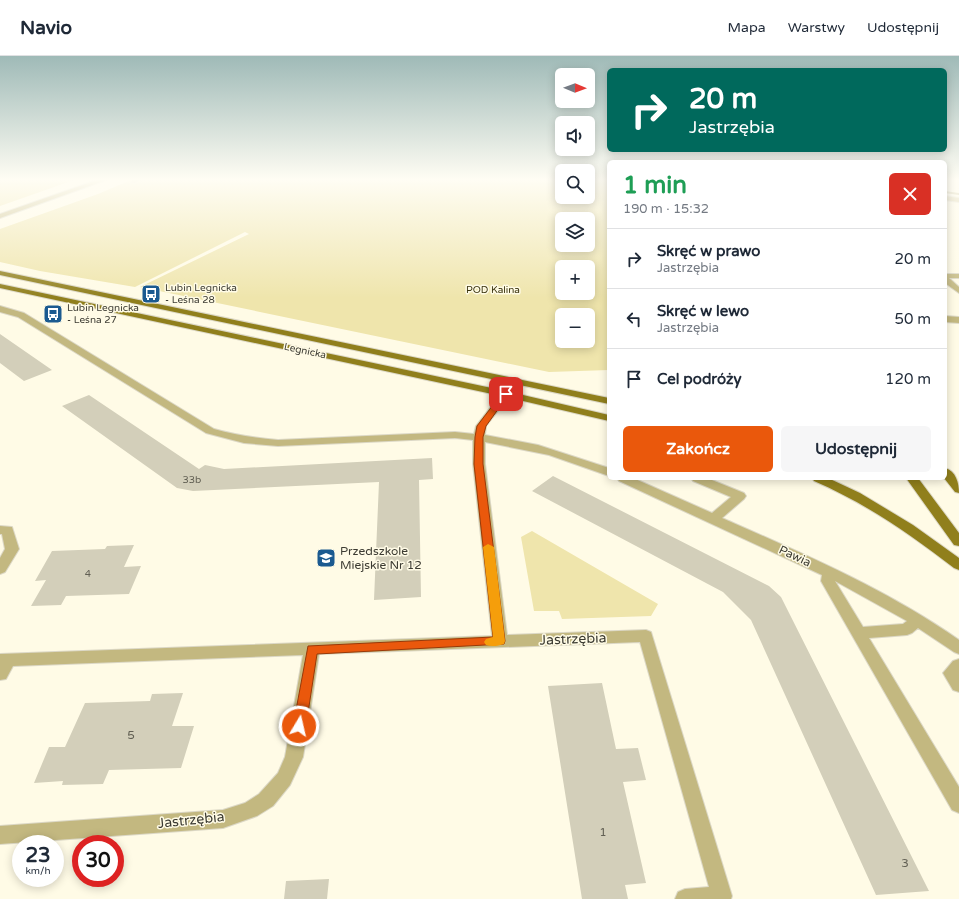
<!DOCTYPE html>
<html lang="pl">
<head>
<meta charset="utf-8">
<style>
	:root { --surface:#fff; --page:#f6f6f7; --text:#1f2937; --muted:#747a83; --line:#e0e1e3; --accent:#ea580c }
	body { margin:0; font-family:"Varela Round",sans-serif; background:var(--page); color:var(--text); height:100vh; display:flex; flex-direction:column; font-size:15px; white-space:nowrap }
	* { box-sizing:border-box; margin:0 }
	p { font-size:13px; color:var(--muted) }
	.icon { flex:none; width:22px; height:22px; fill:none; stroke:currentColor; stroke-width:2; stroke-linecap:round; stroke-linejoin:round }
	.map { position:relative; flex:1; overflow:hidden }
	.panel { position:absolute; left:607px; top:104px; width:340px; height:320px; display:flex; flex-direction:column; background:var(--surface); border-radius:6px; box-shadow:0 2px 10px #0003 }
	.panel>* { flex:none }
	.guide { position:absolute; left:607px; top:12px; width:340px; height:84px; border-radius:6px; box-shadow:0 2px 10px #0003; background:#00695c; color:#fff; overflow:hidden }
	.needle { width:26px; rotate:91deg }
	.tools { position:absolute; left:555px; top:12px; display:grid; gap:8px }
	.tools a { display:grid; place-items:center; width:40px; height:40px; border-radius:6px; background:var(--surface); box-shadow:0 2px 10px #0003; font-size:20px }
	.speed { position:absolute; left:12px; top:779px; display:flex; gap:8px; font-size:20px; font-weight:700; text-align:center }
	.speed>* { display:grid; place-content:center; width:52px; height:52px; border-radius:50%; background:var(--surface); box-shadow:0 2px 10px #0003; line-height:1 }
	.speed small { font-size:10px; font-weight:400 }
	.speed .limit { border:6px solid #d22; background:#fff; color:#111 }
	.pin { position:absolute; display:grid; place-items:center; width:34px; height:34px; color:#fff; margin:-17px; border-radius:8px; box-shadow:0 2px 6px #0006 }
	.me { position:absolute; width:44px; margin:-22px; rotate:9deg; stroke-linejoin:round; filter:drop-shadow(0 0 3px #0008) }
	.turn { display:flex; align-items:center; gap:14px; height:84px; padding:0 16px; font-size:18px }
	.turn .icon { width:52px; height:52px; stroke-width:2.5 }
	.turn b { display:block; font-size:28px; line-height:34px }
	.round { display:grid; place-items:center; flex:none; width:42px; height:42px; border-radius:6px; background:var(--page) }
	.summary { display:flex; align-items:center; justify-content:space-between; height:68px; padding:0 16px }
	h1 { font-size:24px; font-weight:700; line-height:30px; color:#1e9e55 }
	.cta { display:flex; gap:8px; margin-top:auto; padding:8px 16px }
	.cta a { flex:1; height:46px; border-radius:6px; background:var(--accent); color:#fff; font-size:16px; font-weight:700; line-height:46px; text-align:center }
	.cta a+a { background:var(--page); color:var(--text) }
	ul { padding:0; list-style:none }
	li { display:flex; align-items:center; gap:12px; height:60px; padding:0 16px; border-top:1px solid var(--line) }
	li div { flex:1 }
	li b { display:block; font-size:15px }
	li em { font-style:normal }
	header { display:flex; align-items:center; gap:24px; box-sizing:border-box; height:56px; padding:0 20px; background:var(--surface); border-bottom:1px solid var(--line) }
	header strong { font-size:19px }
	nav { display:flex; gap:22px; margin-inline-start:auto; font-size:14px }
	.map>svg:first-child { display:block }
	.green { fill:#efe5ac; fill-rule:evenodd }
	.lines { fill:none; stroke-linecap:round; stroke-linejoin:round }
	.stream { fill:#a59a5b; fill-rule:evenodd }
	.building { fill:#d3cfba }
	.minor-casing { stroke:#dcd8c6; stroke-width:2 }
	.major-casing { stroke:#dcd8c6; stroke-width:2 }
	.minor { fill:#c3b880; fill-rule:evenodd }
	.major { fill:#907f1c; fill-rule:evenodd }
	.route { fill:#ea580c; stroke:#983908 }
	.slow { fill:#f59e0b }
	.labels { text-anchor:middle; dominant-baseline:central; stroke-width:3; stroke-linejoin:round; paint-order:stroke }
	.far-poi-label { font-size:10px; fill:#3c3b32; stroke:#fffbe6; text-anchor:start }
	.far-park-label { font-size:10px; fill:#38310b; stroke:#fffbe6 }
	.far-street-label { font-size:10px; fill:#3c3b32; stroke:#fffbe6 }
	.number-label { font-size:10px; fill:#626054 }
	.poi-label { font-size:12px; fill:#3c3b32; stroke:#fffbe6; text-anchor:start }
	.street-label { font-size:12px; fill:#3c3b32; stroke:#fffbe6 }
	.near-number-label { font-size:12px; fill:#626054 }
	.near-street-label { font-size:14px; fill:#3c3b32; stroke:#fffbe6 }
</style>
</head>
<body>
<header>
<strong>Navio</strong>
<nav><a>Mapa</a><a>Warstwy</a><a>Udostępnij</a></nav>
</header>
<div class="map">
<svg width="959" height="843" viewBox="0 0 959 843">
	<rect width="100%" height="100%" fill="#fffbe6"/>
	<path class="green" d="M0,124H74L0,150Z
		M131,124H562V141H588V124H609V314L549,316L140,231L249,178L245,176L135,231L40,215L0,206V173L98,138ZM562,163H588V189H562ZM562,211H588V237H562ZM562,259H588V285H562Z
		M532,475L658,548L651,560L562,563L559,555H534L521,481Z"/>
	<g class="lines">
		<path class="stream" d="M945,135L959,137V139L945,137Z"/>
	</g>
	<path class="building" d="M0,278L52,314L24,325L0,307Z
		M89,339L199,413L205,409L224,413L432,402L433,423L419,424L421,541L374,544L379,426L193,435L177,432L62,350Z
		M553,420L769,530L781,541L929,835L876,839L751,564L723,536L532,435Z
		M134,489L124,511L141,510L129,538L66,540L61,549L31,550L46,524L35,525L52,495L105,493L107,490Z
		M602,627L616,693L638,692L646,724L623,726L646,827L625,829L628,843H582L548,630Z
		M183,637L172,670H194L181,712L109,714L103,728L62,729L63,725L34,727L49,691H65L85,647L150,645L152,638Z
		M329,823L327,843H284L286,825Z"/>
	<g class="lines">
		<defs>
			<path id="minor" d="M97,124H106L0,162V158Z
				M132,124H139L134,127L132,126Z
				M945,140L959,142V146L945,144Z
				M945,218H959V222H949L959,231V237L945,227Z
				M0,250L24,257L214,373C235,379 256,382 278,384L455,376L474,378L476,370L502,336L506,335L511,338L486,370L485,379L538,389L609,412V420L549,399L485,386V408L507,579L646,574L651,576L732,840L731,843H675L678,836L685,833L709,831L640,586L319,598L303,701L290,729L273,750L257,760L223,772L0,788V770L223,754L245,747L259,738L278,717L285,701L303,599L13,610L6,623L0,624V598L492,580L473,408V384L455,382L278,390L244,387L206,377L18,261L0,256Z
				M945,260L959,261V267L945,266Z
				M617,422H633L712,457L731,441L693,425L691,422H707L744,437L746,440L744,443L722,462C804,498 886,533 959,584V598L954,596L918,572L912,577L907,579L869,582L959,731V757L952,754L821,525L822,519L619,425ZM835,525L907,565L903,568L863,571Z
				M0,470L12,471L19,493L5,516L0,518V502L5,493L2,478H0Z
				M959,603V636L953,634L943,617L953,605Z"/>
			<path id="major" d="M0,215L609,342V348L0,219Z
				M0,228L506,335L609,359V365L506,341L0,232Z
				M945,412C956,415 959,427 959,437L955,436L944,422H945Z
				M812,422H828L860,437L913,469L959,502V514L954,512C910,478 865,447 814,425Z
				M906,422H918L959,477V490L954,489Z"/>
		</defs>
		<use href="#minor" class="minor-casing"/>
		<use href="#major" class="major-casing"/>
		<use href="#minor" class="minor"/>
		<use href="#major" class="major"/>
	</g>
	<linearGradient id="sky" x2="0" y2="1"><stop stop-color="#9fbab7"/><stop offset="0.51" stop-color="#fffdf4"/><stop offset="1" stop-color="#fffdf4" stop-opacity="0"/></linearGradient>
	<rect width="959" height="242" fill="url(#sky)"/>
	<path class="route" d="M503,336H506L509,338L486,370L483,381V408L505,585L504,588L317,598L306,670L304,674L299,676L295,674L293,670L308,590L493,581L474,408L475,381L477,370Z"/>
	<path class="slow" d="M488,488L494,491L505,585L504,588C498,590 492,591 486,589L484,586L486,583L493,581L483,491Z"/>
	<defs>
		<symbol id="bus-square" viewBox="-11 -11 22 22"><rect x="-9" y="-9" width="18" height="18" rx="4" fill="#1b5a90" stroke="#fffbe6"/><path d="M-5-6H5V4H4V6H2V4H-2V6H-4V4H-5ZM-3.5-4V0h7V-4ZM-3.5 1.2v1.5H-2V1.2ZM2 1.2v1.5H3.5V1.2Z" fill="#fff"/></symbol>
		<symbol id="school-square" viewBox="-11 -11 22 22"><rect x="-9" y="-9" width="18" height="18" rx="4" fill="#1b5a90" stroke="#fffbe6"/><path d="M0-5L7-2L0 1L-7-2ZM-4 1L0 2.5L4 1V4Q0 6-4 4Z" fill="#fff"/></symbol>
	</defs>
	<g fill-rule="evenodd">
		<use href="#bus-square" x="140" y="227" width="22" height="22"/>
		<use href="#bus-square" x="42" y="247" width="22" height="22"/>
		<use href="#school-square" x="315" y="491" width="22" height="22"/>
	</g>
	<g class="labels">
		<g class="far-poi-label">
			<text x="165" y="232">Lubin Legnicka<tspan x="165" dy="12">- Leśna 28</tspan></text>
			<text x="67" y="252">Lubin Legnicka<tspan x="67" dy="12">- Leśna 27</tspan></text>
		</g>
		<g class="far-park-label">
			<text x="493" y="234">POD Kalina</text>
		</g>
		<g class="far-street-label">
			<text transform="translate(305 295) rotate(12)">Legnicka</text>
		</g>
		<g class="number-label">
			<text x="192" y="424">33b</text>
			<text x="88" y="518">4</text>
		</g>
		<g class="poi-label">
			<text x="340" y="495">Przedszkole<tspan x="340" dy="14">Miejskie Nr 12</tspan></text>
		</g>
		<g class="street-label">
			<text transform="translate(795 500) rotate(25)">Pawia</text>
		</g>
		<g class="near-number-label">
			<text x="131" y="679">5</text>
			<text x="603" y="776">1</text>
			<text x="905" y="807">3</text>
		</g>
		<g class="near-street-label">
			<text transform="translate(573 583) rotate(-2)">Jastrzębia</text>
			<text transform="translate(191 764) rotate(-6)">Jastrzębia</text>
		</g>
	</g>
</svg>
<div class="tools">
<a><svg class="needle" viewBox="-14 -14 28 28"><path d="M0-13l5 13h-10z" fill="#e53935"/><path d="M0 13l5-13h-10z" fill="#747a83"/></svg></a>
<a><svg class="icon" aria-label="sound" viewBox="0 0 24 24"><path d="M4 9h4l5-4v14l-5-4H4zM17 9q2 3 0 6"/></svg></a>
<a><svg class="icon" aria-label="search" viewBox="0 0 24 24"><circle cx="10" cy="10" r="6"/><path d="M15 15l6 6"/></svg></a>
<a><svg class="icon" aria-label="layers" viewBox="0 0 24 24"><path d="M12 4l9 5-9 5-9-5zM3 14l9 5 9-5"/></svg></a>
<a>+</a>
<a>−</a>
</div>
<div class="speed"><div>23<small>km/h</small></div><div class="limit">30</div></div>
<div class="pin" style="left:506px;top:338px;background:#d93025"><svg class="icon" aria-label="arrive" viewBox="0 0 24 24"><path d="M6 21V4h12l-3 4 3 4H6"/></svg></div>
<svg class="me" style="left:299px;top:670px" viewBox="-20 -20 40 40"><circle r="17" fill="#ea580c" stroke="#fff" stroke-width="3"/><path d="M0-11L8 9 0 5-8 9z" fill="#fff"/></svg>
<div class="guide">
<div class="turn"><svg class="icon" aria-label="right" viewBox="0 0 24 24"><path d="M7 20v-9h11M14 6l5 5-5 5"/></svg><div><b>20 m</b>Jastrzębia</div></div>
</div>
<section class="panel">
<div class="summary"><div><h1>1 min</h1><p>190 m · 15:32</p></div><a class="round" style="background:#d93025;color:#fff"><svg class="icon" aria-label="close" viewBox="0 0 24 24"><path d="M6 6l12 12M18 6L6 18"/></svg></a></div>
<ul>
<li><svg class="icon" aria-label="right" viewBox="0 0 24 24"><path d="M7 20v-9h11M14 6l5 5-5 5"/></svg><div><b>Skręć w prawo</b><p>Jastrzębia</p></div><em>20 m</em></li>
<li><svg class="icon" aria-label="left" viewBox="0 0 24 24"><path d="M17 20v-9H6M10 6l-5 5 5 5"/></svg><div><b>Skręć w lewo</b><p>Jastrzębia</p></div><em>50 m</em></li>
<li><svg class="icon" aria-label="arrive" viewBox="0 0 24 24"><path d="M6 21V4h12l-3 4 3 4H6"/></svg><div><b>Cel podróży</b></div><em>120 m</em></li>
</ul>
<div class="cta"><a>Zakończ</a><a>Udostępnij</a></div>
</section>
</div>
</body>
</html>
